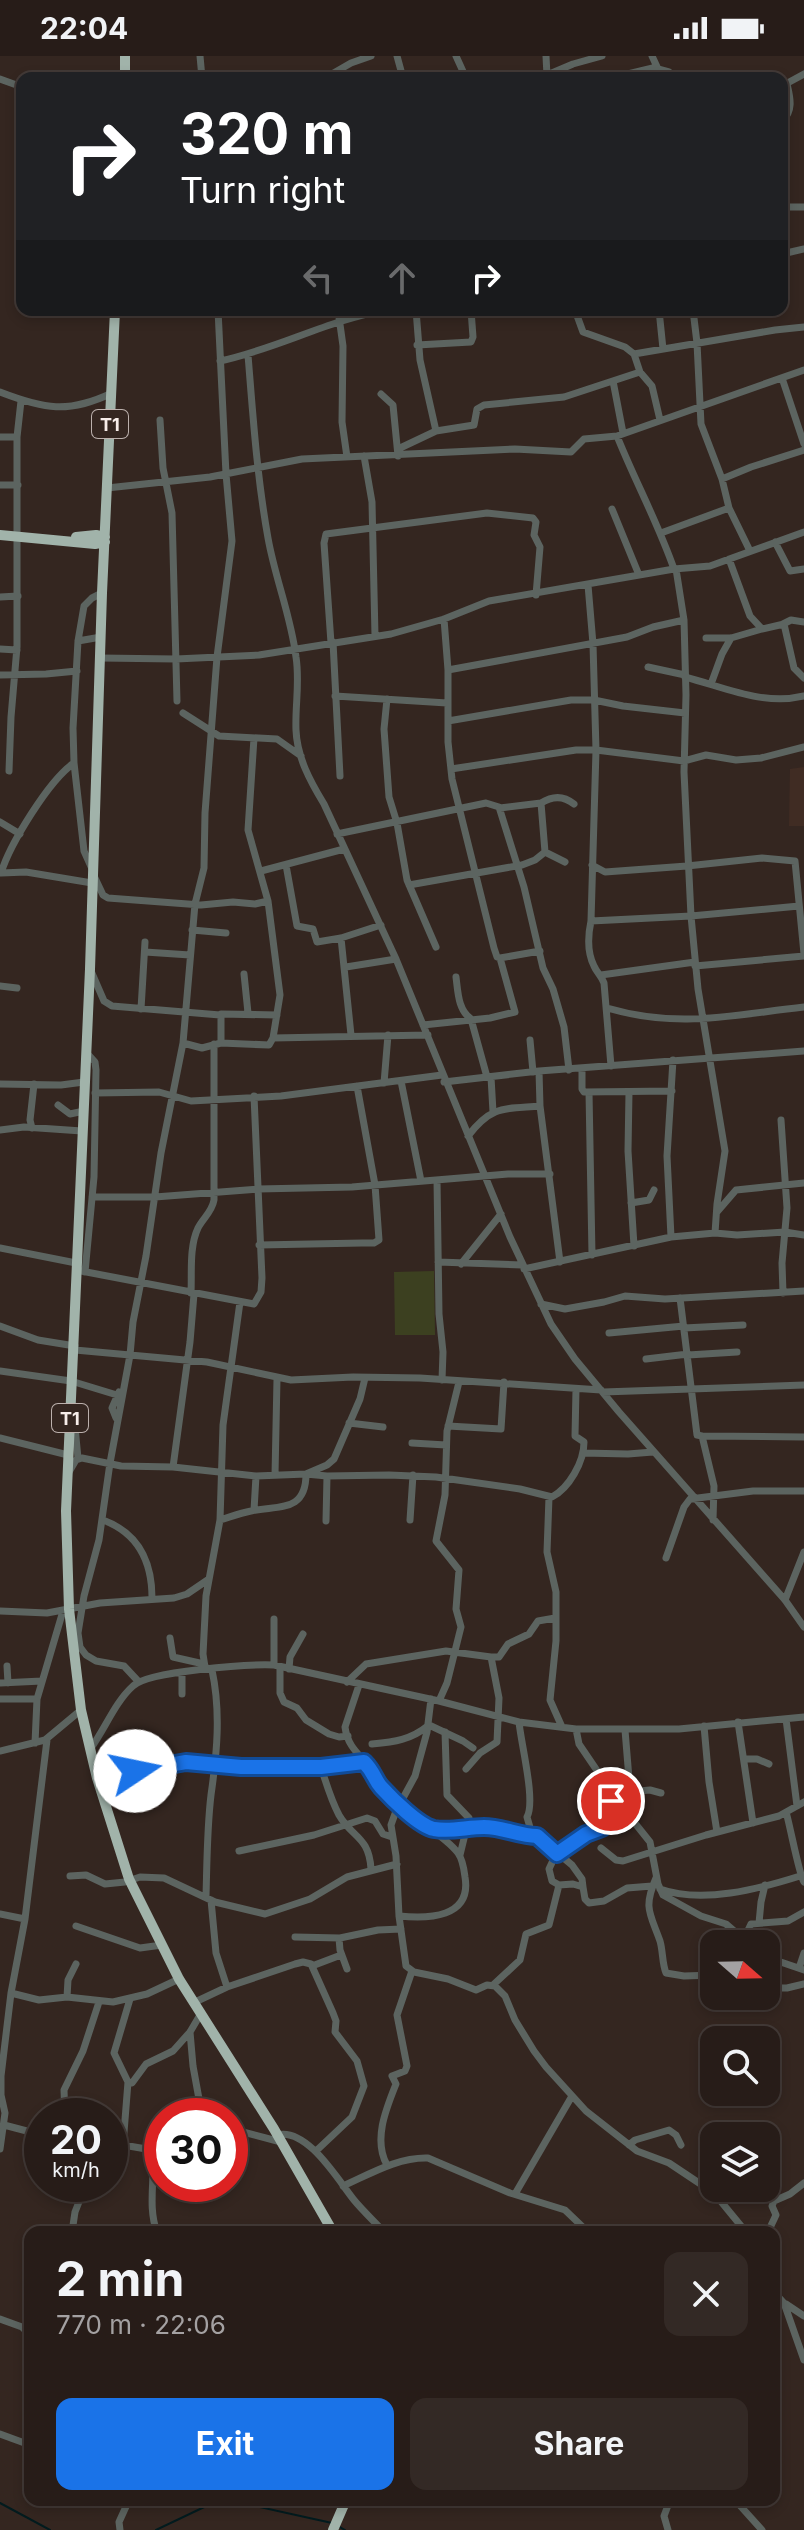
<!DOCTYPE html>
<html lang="en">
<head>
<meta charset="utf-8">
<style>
	:root { --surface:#271c18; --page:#332925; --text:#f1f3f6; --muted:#a4a1a2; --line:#433a37; --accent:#1a73e8 }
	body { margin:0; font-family:Inter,sans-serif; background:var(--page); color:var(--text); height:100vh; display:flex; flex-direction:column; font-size:30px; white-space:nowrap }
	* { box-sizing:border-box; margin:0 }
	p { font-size:26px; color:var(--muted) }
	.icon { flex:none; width:44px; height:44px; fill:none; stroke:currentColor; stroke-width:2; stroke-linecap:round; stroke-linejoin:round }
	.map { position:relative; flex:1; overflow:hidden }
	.sheet { position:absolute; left:24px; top:2170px; width:756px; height:280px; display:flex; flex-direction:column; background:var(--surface); border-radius:16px; box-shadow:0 4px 12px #0003,0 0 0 2px var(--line) }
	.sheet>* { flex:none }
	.banner { position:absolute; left:16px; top:16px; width:772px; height:244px; border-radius:16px; box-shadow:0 4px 12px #0003,0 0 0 2px var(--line); background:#202124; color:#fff; overflow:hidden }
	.needle { width:52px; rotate:110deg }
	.fabs { position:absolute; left:700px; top:1874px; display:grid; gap:16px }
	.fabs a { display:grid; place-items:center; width:80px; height:80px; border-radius:16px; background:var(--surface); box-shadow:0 4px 12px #0003,0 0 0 2px var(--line); font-size:40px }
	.speed { position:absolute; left:24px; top:2042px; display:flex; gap:16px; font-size:40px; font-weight:700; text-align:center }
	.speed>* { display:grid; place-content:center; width:104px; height:104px; border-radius:50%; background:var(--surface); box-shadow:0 4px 12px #0003,0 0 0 2px var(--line); line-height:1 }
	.speed small { font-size:20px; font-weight:400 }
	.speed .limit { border:12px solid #d22; background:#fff; color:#111 }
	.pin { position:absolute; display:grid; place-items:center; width:68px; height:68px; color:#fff; margin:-34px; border:4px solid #fff; border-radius:50%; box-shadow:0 2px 8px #0007 }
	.me { position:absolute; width:88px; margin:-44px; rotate:79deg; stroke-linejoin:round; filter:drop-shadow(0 0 6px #0008) }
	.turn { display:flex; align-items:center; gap:28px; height:168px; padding:0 32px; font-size:36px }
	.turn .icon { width:104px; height:104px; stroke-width:2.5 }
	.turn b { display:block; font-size:56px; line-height:68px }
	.lanes { display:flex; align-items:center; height:76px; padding:0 32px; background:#0003; justify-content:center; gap:40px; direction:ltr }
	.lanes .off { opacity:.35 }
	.round { display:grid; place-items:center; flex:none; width:84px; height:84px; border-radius:16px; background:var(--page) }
	.head { display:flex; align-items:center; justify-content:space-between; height:136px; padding:0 32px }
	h1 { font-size:48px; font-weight:700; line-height:60px }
	.cta { display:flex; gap:16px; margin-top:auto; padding:16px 32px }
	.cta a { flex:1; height:92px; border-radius:16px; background:var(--accent); color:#fff; font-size:32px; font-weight:700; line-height:92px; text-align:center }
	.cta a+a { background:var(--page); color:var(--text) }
	.status { display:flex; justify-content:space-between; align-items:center; height:56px; padding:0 40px; background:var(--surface); direction:ltr }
	.status svg { height:22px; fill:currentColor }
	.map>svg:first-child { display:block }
	.built { fill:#402c23 }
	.pitch { fill:#3c4020 }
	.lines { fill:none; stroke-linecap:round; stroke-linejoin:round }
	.stream { stroke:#021b1e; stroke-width:2 }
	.minor { stroke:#5c6460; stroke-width:7 }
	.highway { stroke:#a1b3aa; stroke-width:10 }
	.route-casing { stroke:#114b97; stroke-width:20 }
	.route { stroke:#1a73e8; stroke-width:14 }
	.labels { text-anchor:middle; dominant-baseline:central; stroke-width:8; stroke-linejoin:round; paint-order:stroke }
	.shield { fill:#342620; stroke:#bcb1ad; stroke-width:2 }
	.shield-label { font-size:18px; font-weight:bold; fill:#f7ede9 }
</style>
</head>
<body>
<div class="status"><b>22:04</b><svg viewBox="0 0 49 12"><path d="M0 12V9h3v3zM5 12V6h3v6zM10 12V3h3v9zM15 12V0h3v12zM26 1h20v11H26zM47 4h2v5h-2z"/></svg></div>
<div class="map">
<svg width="804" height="2474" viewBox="0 0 804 2474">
	<rect width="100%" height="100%" fill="#342620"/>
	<path class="built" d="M804,711V770H789L790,713Z"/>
	<path class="pitch" d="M434,1215L435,1279H395L394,1216Z"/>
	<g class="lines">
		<path class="stream" d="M228,2444L332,2467
			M0,2447L50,2474
			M338,2470L345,2474
			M156,2474L219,2444"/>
		<path class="minor" d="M200,0L202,22
			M397,0L403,22
			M456,0L466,22
			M546,0L547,20
			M652,0L658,13L669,16L671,22
			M547,19L573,8L602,0
			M325,22L351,7L371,0
			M611,22L657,11
			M0,23L22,31
			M782,30L804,18
			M782,65C794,55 790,41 787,28
			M782,151H804
			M782,198L804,193
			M338,254L343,290L342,366L347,401
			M416,254L420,304L436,375L474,369L477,353L484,349L564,341L640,316
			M575,254L583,276L625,291L634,298L640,316L652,330L660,364
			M659,254L663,293
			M693,254L697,287L701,368L722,423L729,452L750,495
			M417,289L471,286L473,281L471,254
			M634,298L775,274L804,271
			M248,299C253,360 257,421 268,482C275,522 291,560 296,601C300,626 295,649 296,674C297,701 310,725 324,748L396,903L510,1181L551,1268L575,1303L619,1356L785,1544L804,1571
			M220,305C277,293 328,264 386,254
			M782,322L804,388
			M613,325L623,377
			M0,336C44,353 68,358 112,337
			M381,338L393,349L398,400
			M160,364L163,412L172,457L177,645
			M617,380C635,425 658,467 674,513
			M0,381H17
			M398,393L436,375
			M364,400L372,446L375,580
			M722,423L751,411L804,394
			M0,429H18
			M107,432L210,421L302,403L515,393L571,396L584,383L617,380L804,314
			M612,453L639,519
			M661,477L729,452
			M775,486L790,515L804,513
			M729,503L750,560L762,573L784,568L794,612L804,622
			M588,529L593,588L596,694L591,865C588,879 587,896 594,910C597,917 601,919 604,927L611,1010
			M0,541L18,540
			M444,563L448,614V686L452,723L494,892L497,901L500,902L540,895
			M783,568L791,564L804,566
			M706,582H731L762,573
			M78,585L101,581
			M333,586L340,720
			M331,587L324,487L326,478L487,457L533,462L536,466L534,479L540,491L536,539
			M0,593L17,594
			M100,602L176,603L259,599L391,578L444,563L489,545L674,513L710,510L804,476
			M648,611L685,619
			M448,614L627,581L653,571L684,564
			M0,619L46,618L77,615
			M685,621C724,631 763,650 804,640
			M711,628L722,598L731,582
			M335,640L447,647
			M387,643L384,673L389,741L397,767L407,824L436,891
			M183,657L219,680L277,683L301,700
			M448,665L571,644H594L623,650L685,657
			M74,707L84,795L93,815
			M451,713L576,694H596L684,705L706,699L736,704L761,702L804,691
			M9,715L11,661L17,591V381L21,345
			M541,747C552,740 563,739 574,748
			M0,766L20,778
			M337,778L486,747L499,751L524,831L543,912L553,933L564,971L569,1014
			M545,796L565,806
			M286,809L297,870L313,873L317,886L341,882L381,869
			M592,809L605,816L687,810L762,802L795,805L804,898
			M261,815L344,793
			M1,817C10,788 49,724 74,707L73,672L78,585L84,550L92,542L102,537
			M1,817L26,816L92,827
			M95,822L103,839L108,842L201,849L233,846L255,848L268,845
			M409,829L522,809L535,804L545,796L541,747L500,752
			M591,865L691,860L799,850
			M192,874L226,877
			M341,882L351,979
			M145,896L190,899
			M695,910L804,900
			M346,911L396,903
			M91,915L104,945L112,950L220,959
			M244,918L248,957
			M601,919L695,906
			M456,921C458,936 458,954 471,963L487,1021
			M0,930L17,932
			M607,952C680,973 731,959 804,951
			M141,953L145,886
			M423,969L490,962L515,956L500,902
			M273,982L428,979
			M530,984L533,1016
			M183,987L202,992L221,987L269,989L273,982L280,939L268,845L248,774L254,682
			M221,987V958L277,959
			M582,1013V1033L584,1036L672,1035
			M539,1015L540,1050L560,1206
			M491,1021L493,1056
			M401,1025L421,1125
			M444,1026L539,1015L804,995
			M384,1027L388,979
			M0,1028L61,1029L84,1026
			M589,1036L592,1199
			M629,1036L628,1095L634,1190
			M95,1037L159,1036L191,1045L281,1040L442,1019
			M58,1049L70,1058L84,1055
			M781,1064L787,1152L782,1207L783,1237
			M32,1072L30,1064L34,1028
			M0,1074L24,1071L82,1075
			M468,1080C492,1049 504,1053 540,1050
			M437,1124L439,1258L443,1296L442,1324
			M92,1141H155L258,1133L352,1131L508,1118H550
			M631,1147L649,1144L654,1134
			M717,1156L736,1134L804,1127
			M715,1177L737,1179L785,1176L804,1179
			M671,1181L667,1100L673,1004
			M259,1189L362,1187H374L379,1184L375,1129L357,1030
			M0,1192L76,1207
			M438,1206L522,1209
			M461,1208L501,1158
			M524,1213L671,1181L715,1177L717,1148L725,1095L698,933L691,860L684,716L686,639L684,564L676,513
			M76,1214L254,1248L261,1236L262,1222L254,1040
			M85,1216L94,1121L96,1014L95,1006L86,996
			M191,1237C192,1217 189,1191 198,1172C203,1162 212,1156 214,1144V988
			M680,1242L697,1379L702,1380L714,1430L713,1464
			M541,1248L565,1253L604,1246L625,1240L665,1243L804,1235
			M0,1270L38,1284L75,1290
			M684,1272L743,1269
			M609,1277L684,1270
			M75,1294L207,1306L291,1324L353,1321L420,1322L601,1334
			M688,1299L737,1296
			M646,1303L688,1298
			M0,1315L71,1325L117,1339
			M603,1336L804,1329
			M74,1361L78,1402
			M116,1362L112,1352L119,1336
			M349,1367L383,1371
			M448,1370L501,1373L504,1326
			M702,1380L804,1381
			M0,1382L68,1399
			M412,1387L446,1389
			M583,1397L628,1398L653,1396
			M173,1411L190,1286L194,1238
			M69,1416L76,1404L82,1402L121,1410L173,1411L256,1420L306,1418L327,1420L389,1419L436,1421L520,1433L552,1441C569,1432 584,1406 584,1386L575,1380L576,1333
			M275,1419L277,1323
			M549,1441L547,1496L556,1536V1585L550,1644L562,1671
			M254,1454L256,1420
			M103,1464C138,1477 152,1505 152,1542
			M220,1464C230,1461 240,1457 251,1455C278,1449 306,1457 306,1418L327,1409L334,1403L360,1343L365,1322
			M410,1464L413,1419
			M326,1465L327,1420
			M666,1502L684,1451L690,1443L753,1435H804
			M785,1544L804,1496
			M0,1555L47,1557L100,1547L174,1542L187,1538L209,1523
			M274,1563V1609
			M170,1582L173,1601L204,1608
			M491,1601H499L508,1588L529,1578L538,1565L555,1562
			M7,1610L8,1627
			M280,1611V1637L284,1646L297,1652L306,1664L329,1678L339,1681L348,1680
			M289,1613L290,1601L303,1578
			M138,1625L124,1610L96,1605L86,1599L80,1591L78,1577L84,1540L99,1484L110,1407L130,1299L133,1266L146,1200L161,1097L183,987L195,848L204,812L205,757L217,601L232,485L226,418L218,254
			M347,1626L366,1608L446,1595L491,1601L499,1642L497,1686L480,1697L466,1713
			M0,1627L42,1625
			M359,1629L345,1671C348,1694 363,1700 374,1717C379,1723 375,1721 379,1728C385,1738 400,1751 410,1758C424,1769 448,1783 458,1797C463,1804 464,1813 465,1821C472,1862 428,1863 399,1860
			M182,1638V1617
			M0,1643H37
			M431,1643L427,1676L415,1720L396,1755L391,1769L396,1800L399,1860L406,1910L414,1916L448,1923L476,1934L487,1929L495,1930L505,1940L515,1964L534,1995L546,2011L586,2055L637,2095L669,2107L714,2137L746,2176
			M439,1645L447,1627L461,1571L456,1553L459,1514L436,1485L445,1439L447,1375L459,1326
			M786,1663L797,1750
			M519,1666C521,1688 536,1745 527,1761L531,1775L537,1780
			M738,1666L753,1767
			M704,1670L709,1726L717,1776
			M576,1673L579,1688L598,1716
			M625,1674L632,1759L634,1766L650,1786L658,1828L663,1839L701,1860L726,1868L749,1888
			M445,1676L447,1739L469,1762L460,1799
			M35,1687L37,1643L63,1555
			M372,1688C394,1686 411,1684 429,1669L463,1685L473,1692
			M91,1692C105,1673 115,1646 133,1630C148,1615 250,1608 274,1609L439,1645L519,1666L576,1673H679L804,1661
			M0,1695L45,1684L81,1654
			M744,1703H757L769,1708
			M321,1711C326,1727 331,1744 339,1759C352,1782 369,1780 371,1813
			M628,1736L650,1734L661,1737
			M146,1737L134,1716C170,1701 202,1710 239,1711C279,1712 324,1712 364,1706
			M786,1756C790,1769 799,1819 804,1826
			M430,1773L482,1771L516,1775L523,1781L537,1780L572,1809L582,1823L583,1831
			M601,1792L616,1804L623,1805L706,1779L779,1760L804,1746
			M239,1795L314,1779L367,1762L375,1765L383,1778L392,1781
			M556,1798L549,1813L552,1825L559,1829L573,1828L583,1831L585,1843L589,1847L604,1845L627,1832L652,1830
			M557,1798L586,1778L602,1772L610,1756L613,1738L628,1732
			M70,1820L86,1819L105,1828L125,1826L140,1821L164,1822L215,1846L265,1858L310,1843L347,1821L397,1808
			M656,1822C643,1852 650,1857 660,1885C663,1895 662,1907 666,1917L684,1920L714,1919
			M660,1833C702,1848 759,1833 800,1820
			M206,1840C207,1807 207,1772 211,1739C217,1697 221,1656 212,1614L205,1611L203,1598L206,1540L220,1464L223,1369L240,1246
			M211,1844L216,1897L227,1931
			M0,1858L25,1863
			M759,1867L761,1846L765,1829
			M76,1870L140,1892L162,1889
			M295,1881L340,1882L378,1874L401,1873
			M339,1882L340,1894L347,1913
			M744,1883L751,1868L788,1865L804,1856
			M766,1901L804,1914
			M312,1910L341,1899
			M799,1912L804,1897
			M493,1929L520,1904L526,1878L549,1869L559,1829
			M766,1932H787L804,1928
			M11,1937L39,1944L67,1941L113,1946L147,1938L179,1923
			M67,1941L68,1924L76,1908
			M193,1947L227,1931L295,1908L303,1906L311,1908L333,1957L336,1965L335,1976L357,2005L364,2030L352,2061L316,2095
			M190,1976L193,2010L199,2043V2060
			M128,2026L132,2027L146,2008L173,1995L190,1976L200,1959
			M65,2060L64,2034L83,1995L99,1946
			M4,2069L42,2079
			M230,2075H239L281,2086
			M277,2079C307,2071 338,2124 354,2144C363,2155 374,2165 384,2176
			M123,2089L128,2026L114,1997L130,1943
			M629,2089L635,2084L669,2074L676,2079L681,2089
			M110,2091L123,2089L152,2094C156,2121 147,2150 157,2176
			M0,2093L5,2057L1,2039V2020L11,1937L25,1863L47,1684
			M387,2109C373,2084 386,2053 396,2028L392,2020L405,2015L407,2010L397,1959L412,1915
			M343,2130C370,2118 398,2101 428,2102L510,2137L565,2154L588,2176
			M515,2138L572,2040
			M72,2176L75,2156L86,2128
			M768,2176L776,2159L772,2150L774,2145L790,2138L804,2127
			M774,2236L784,2247L804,2304
			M786,2248L804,2260
			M0,2263L22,2271L30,2279
			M0,2378L30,2389
			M735,2444L762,2474
			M120,2474L119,2466L129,2444
			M668,2474L664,2460L670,2444"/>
		<path class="highway" d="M125,22V0
			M115,254L102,537L90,913L66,1455L69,1553L81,1654L97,1722L129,1823L179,1923L274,2073L333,2176
			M0,479L95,488L105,486
			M76,481L96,479L105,481
			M333,2474L346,2444"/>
	</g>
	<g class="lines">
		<defs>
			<path id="route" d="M135,1715L186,1706L241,1711H321L364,1706C374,1716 374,1723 381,1731C392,1743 419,1770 434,1773C451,1776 467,1771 484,1771C503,1771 519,1780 537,1780L557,1798L586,1778L602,1772L608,1763L611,1745"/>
		</defs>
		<use href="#route" class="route-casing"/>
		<use href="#route" class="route"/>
	</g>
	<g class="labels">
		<g class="shield">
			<rect x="92" y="354" width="36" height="28" rx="6"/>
			<rect x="52" y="1348" width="36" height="28" rx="6"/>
		</g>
		<g class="shield-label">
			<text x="110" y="368">T1</text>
			<text x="70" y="1362">T1</text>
		</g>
	</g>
</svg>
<div class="fabs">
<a><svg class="needle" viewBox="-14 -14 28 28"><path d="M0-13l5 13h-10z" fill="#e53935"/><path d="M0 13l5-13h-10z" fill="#a4a1a2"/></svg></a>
<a><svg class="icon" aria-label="search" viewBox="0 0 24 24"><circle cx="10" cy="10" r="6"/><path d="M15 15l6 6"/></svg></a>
<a><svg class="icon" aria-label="layers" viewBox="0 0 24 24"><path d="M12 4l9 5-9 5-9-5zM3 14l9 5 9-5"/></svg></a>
</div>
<div class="speed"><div>20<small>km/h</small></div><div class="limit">30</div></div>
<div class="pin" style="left:611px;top:1745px;background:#d93025"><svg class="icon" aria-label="arrive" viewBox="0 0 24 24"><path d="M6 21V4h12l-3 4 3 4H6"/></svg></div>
<svg class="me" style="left:135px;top:1715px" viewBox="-20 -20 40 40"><circle r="19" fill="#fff"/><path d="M0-13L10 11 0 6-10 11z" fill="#1a73e8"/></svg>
<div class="banner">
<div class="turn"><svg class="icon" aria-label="right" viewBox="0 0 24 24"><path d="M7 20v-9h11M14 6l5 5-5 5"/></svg><div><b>320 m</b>Turn right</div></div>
<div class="lanes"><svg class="icon off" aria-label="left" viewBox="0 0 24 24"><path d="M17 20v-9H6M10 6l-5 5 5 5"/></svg><svg class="icon off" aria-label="ahead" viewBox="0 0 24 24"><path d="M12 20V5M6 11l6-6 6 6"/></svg><svg class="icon" aria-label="right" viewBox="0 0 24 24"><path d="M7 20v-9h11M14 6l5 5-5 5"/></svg></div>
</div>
<section class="sheet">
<div class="head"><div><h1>2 min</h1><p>770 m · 22:06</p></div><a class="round"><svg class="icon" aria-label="close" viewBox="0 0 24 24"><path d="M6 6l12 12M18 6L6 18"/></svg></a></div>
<div class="cta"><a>Exit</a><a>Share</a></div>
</section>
</div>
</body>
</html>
